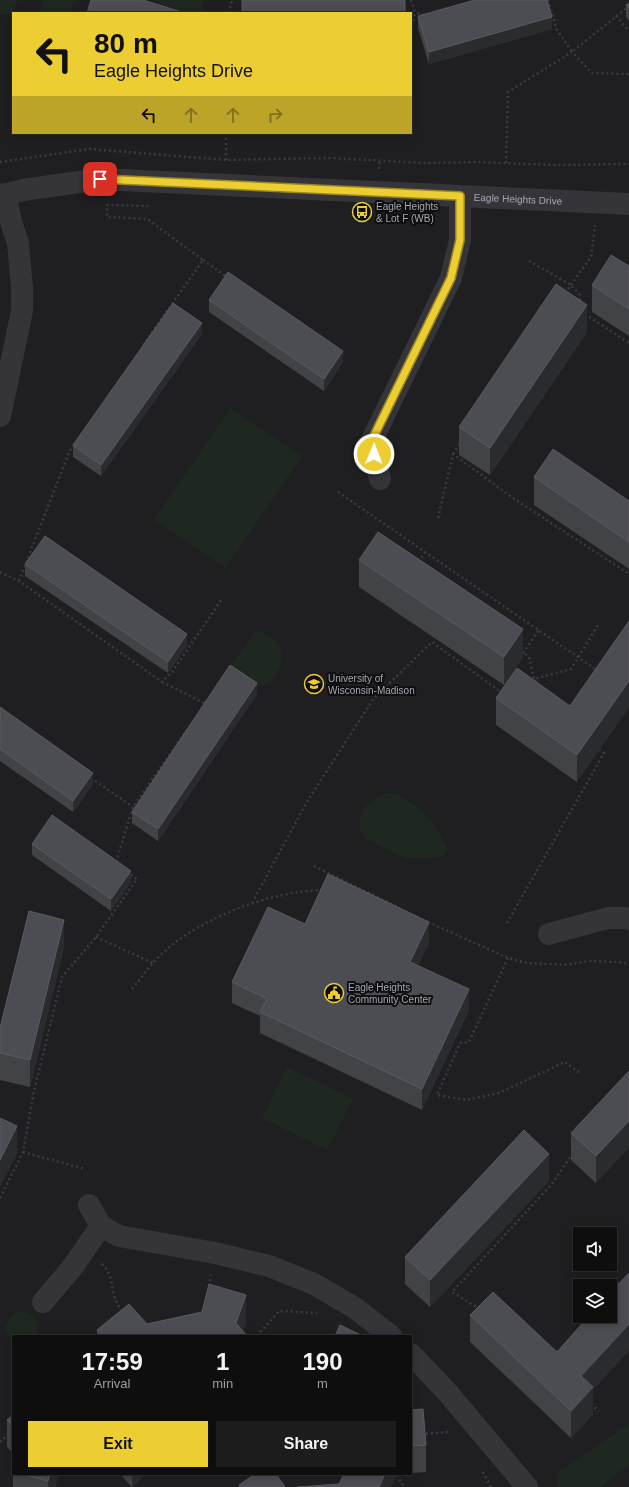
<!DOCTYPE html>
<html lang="en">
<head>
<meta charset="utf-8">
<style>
	:root { --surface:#0e0e0f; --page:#1c1c1d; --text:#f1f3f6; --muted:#9b9c9e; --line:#2e2e2f; --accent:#ecce33 }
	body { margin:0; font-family:Helvetica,sans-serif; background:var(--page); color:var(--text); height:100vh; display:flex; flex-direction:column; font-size:15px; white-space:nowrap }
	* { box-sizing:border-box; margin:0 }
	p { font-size:13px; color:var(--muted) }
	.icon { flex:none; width:22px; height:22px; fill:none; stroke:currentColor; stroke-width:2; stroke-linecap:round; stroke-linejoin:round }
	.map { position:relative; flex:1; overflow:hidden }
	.panel { position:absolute; left:12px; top:1335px; width:400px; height:140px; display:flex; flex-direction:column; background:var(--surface); border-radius:0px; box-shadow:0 2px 10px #0003,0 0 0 1px var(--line) }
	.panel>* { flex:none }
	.top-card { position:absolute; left:12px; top:12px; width:400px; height:122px; border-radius:0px; box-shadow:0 2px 10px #0003,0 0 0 1px var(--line); background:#ecce33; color:#111; overflow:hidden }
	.controls { position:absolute; left:573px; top:1227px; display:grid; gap:8px }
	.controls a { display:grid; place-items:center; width:44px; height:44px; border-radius:0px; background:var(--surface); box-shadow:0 2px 10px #0003,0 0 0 1px var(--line); font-size:20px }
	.pin { position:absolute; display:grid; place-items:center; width:34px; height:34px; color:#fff; margin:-17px; border-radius:8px; box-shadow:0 2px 6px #0006 }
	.me { position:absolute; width:44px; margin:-22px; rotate:1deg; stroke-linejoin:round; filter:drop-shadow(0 0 3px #0008) }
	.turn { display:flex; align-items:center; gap:14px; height:84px; padding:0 16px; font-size:18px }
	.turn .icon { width:52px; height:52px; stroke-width:2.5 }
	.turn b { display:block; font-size:28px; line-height:34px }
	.lanes { display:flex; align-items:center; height:38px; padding:0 16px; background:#0003; justify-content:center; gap:20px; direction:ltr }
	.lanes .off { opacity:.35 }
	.eta { display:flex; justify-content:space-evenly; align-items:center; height:68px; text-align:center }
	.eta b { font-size:24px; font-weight:800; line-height:28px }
	.primary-button { display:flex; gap:8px; margin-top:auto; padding:8px 16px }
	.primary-button a { flex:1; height:46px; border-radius:0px; background:var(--accent); color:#111; font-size:16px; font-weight:800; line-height:46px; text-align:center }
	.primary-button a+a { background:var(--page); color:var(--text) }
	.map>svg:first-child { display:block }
	.built { fill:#1f1f21; fill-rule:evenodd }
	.green { fill:#1f2721 }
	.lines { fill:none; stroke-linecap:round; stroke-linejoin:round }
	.path { stroke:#3a3b40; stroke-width:2.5; stroke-dasharray:2 3; stroke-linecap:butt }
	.minor { stroke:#343439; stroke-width:22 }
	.wall { fill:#414346 }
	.shaded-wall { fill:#2a2b2d }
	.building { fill:#4c4d52; stroke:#5a5b61 }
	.route-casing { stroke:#998621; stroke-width:10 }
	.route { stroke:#ecce33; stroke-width:7 }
	.labels { text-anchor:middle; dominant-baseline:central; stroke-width:4; stroke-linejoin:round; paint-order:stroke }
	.street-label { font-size:10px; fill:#a5a7b4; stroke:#0e0e0f }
	.poi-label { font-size:10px; fill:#a5a7b4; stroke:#0e0e0f; text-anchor:start }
</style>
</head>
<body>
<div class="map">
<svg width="629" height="1487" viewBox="0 0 629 1487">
	<rect width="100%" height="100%" fill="#131314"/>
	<path class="built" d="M0,0H629V1487H0ZM13,13H411V133H13ZM580,1234H610V1264H580ZM580,1286H610V1316H580ZM13,1336H411V1474H13Z"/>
	<path class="green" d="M0,0H18L11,14H0Z
		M42,0H78L73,4L72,13H40Z
		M156,0H203L202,13H165Z
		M230,408L302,456L226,568L154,520Z
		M256,631C262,632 265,634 270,637C272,639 275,641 277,643C288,653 279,676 268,683C263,686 258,687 253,688L230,670L231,665Z
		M385,793L399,795L418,807L434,824L448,849L444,856L431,858H405L364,838C363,835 360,830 360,826C359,809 371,800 385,793Z
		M287,1067L353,1099L327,1150L262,1118Z
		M20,1311C34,1312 42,1323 36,1336H13V1340C0,1331 7,1315 20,1311Z
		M629,1423V1464L601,1487H556L559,1472Z"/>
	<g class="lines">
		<path class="path" d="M411,0L415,12L424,16
			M548,0L557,30L572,52L629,6
			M229,13L232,0
			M616,16L629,31
			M411,31L415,12
			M226,160V133
			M0,162L90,149L226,160L327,158L425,163L476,162L552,165L629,164
			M506,163L508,92L572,52L592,73L629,74
			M379,169L380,160
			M203,260L227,277
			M529,261L571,285L580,295V302
			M565,293L591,257L595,225
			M585,314L629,343
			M143,345L203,260L147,219L107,217V205L148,206
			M453,454L460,443
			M338,492L598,671
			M438,518L453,454L510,496L629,574
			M419,562L425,552
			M0,572L19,581L162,682L172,672L222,599
			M19,581L70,450L74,445
			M521,651L529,657L534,679L571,669L598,625
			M523,653L539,630
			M530,680L534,679L538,684
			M162,682L204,703L203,705
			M91,778L133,807
			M116,862L133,807L193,721
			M314,866L400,908
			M252,903L308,800L374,698L432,642L498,690L506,688
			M428,922L508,958L528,963L564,965L590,961L618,962L629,964
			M507,923L604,753L597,748
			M96,937L153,963
			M508,958L469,1042L460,1043L437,1095L466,1100L499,1093L565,1062L580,1073
			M132,989C145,973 157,956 173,944C212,914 274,891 323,890
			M23,1152L85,1169
			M0,1198L23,1152L34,1091L62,977L96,937L137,879L128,873
			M102,1264C113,1274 111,1287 115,1299C117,1304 121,1309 123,1313
			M209,1286L211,1275
			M480,1309L452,1292L551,1185L573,1153
			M257,1336L279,1311L317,1313
			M591,1404L599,1411
			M421,1434L450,1432
			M0,1442L13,1430
			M483,1472L491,1487
			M397,1475L404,1487"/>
		<g class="minor">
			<path id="s1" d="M0,196L23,190L100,179L629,204"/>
			<path d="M0,416L22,311V288L18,243L12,225L5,194"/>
			<path d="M380,479L371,442L451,278L460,240V196"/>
			<path d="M549,934L608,918H626L629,919"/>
			<path d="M89,1205L101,1226L119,1236L215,1253L269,1266L314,1284L355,1308L391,1336"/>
			<path d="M43,1302L71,1269L101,1226"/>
			<path d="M411,1354L448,1393L527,1487"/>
		</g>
	</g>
	<path class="wall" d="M629,3V21L626,17V5Z
		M418,16L552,29L429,64L418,28Z
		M629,266V336L592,312V285Z
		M209,300L343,362L324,391L209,312Z
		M587,332L490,475L459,455V427Z
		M202,334L101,476L73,457V445Z
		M534,477L629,501V569L534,505Z
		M359,560L523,657L504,685L359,587Z
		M25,564L187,645L168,673L25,576Z
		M629,621L577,782L496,725V698L570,706Z
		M257,694L158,841L132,823V812Z
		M0,707L93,784L73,812L0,761Z
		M32,844L131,882L111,911L32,855Z
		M305,924L429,943L418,966L469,1010L422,1110L260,1033V1016L232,1003V982Z
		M64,947L30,1087L0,1080V1028Z
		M629,1071L596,1183L571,1160V1133Z
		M549,1181L430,1307L405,1284V1257Z
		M470,1315L557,1352L593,1390V1414L571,1438L470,1342Z
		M246,1322L243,1331L247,1336H97V1330L147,1324Z
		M411,1410L426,1445V1472L411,1473Z
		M13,1415V1453L7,1447V1420Z
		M13,1471V1474H68L58,1476L55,1487H13Z
		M120,1474H146L132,1487Z"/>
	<path class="shaded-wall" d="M552,17V29L429,64V52Z
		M587,305V332L490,475V448Z
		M202,323V334L101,476V465Z
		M343,351V362L324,391V379Z
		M523,629V657L504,685V657Z
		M187,634V645L168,673V662Z
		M629,681V708L577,782V755Z
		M257,683V694L158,841V829Z
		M93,773V784L73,812V801Z
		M131,871V882L111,911V899Z
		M64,920V947L30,1087V1060Z
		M429,922V943L410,983V962Z
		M469,989V1010L422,1110V1089Z
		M629,1121V1148L596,1183V1156Z
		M17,1126V1154L0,1187V1160Z
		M549,1154V1181L430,1307V1280Z
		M246,1295V1322L241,1336L236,1323Z
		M629,1324V1351L593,1390V1414L571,1438V1411L581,1376Z
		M50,1474H68L58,1476L55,1487H48V1481Z
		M132,1474H146L132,1487Z
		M385,1474H397L391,1487H379Z"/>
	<path class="building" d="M91,0H143L185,13H87Z
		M242,0H405V13H242Z
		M475,0H547L552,17L429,52L418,16Z
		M629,3V9L626,5Z
		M611,255L629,266V309L592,285Z
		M228,272L343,351L324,379L209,300Z
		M556,284L587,305L490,448L459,427Z
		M173,303L202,323L101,465L73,445Z
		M553,449L629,501V542L534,477Z
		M378,532L523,629L504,657L359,560Z
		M45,536L187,634L168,662L25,564Z
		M629,621V681L577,755L496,698L517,668L570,706Z
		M230,665L257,683L158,829L132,812Z
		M0,707L93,773L73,801L0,749Z
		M52,815L131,871L111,899L32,844Z
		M328,874L429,922L410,962L469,989L422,1089L260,1012L267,999L232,982L268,907L305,924Z
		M29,911L64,920L30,1060L0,1053V1028Z
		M629,1071V1121L596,1156L571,1133Z
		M0,1118L17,1126L0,1160Z
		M524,1130L549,1154L430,1280L405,1257Z
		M629,1273V1324L581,1376L593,1387L571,1411L470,1315L493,1292L557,1352L589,1316H610V1293Z
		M209,1284L246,1295L236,1323L247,1336H102L97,1330L129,1304L147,1324L202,1312Z
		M340,1325L363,1336H335Z
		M423,1409L426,1445L411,1446V1410Z
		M13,1415V1426L7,1420Z
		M22,1474H50L48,1481Z
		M255,1474H276L285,1487H240L239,1485Z
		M344,1474H385L379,1487H298L339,1484Z"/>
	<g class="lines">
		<defs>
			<path id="route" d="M100,179L460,196V240L451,278L371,442L374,454"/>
		</defs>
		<use href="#route" class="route-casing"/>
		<use href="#route" class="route"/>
	</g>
	<defs>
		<symbol id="bus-ring" viewBox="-11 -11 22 22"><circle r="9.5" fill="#0e0e0f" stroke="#ecce33" stroke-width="1.5"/><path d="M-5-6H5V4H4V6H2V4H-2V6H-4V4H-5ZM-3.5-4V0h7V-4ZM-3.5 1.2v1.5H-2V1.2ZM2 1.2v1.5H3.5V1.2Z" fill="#ecce33"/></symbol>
		<symbol id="university-ring" viewBox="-11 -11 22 22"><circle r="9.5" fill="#0e0e0f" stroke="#ecce33" stroke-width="1.5"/><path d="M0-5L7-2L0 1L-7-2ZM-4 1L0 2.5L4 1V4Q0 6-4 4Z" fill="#ecce33"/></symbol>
		<symbol id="civic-ring" viewBox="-11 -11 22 22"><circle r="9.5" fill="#0e0e0f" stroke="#ecce33" stroke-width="1.5"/><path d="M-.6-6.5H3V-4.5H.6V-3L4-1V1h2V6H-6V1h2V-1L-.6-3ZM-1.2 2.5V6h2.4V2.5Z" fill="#ecce33"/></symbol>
	</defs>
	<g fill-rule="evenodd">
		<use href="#bus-ring" x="351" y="201" width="22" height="22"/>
		<use href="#university-ring" x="303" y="673" width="22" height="22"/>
		<use href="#civic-ring" x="323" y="982" width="22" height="22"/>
	</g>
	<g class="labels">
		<g class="street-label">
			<text stroke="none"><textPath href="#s1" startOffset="520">Eagle Heights Drive</textPath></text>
		</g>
		<g class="poi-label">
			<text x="376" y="206">Eagle Heights<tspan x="376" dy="12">&amp; Lot F (WB)</tspan></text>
			<text x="328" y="678">University of<tspan x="328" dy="12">Wisconsin-Madison</tspan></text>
			<text x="348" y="987">Eagle Heights<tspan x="348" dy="12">Community Center</tspan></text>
		</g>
	</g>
</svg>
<div class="controls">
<a><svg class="icon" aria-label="sound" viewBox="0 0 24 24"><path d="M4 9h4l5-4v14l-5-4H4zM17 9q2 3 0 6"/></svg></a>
<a><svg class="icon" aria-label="layers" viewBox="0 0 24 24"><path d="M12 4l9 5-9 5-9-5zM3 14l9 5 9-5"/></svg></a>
</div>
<div class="pin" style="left:100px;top:179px;background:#d93025"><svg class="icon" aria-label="arrive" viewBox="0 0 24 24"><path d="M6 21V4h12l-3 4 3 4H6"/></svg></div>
<svg class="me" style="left:374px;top:454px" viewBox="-20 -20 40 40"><circle r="17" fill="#ecce33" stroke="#fff" stroke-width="3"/><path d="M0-11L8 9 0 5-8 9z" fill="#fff"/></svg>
<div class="top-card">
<div class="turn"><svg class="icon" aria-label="left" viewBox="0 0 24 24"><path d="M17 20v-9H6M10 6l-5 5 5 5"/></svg><div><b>80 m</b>Eagle Heights Drive</div></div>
<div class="lanes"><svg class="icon" aria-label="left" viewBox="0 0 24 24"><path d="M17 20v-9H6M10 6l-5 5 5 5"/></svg><svg class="icon off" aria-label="ahead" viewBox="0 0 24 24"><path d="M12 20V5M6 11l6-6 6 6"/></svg><svg class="icon off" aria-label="ahead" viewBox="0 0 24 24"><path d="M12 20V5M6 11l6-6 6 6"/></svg><svg class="icon off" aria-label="right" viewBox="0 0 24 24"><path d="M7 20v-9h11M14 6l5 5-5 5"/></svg></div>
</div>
<section class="panel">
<div class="eta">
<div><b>17:59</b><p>Arrival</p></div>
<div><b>1</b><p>min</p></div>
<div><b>190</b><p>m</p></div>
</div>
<div class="primary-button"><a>Exit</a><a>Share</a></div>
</section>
</div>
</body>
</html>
